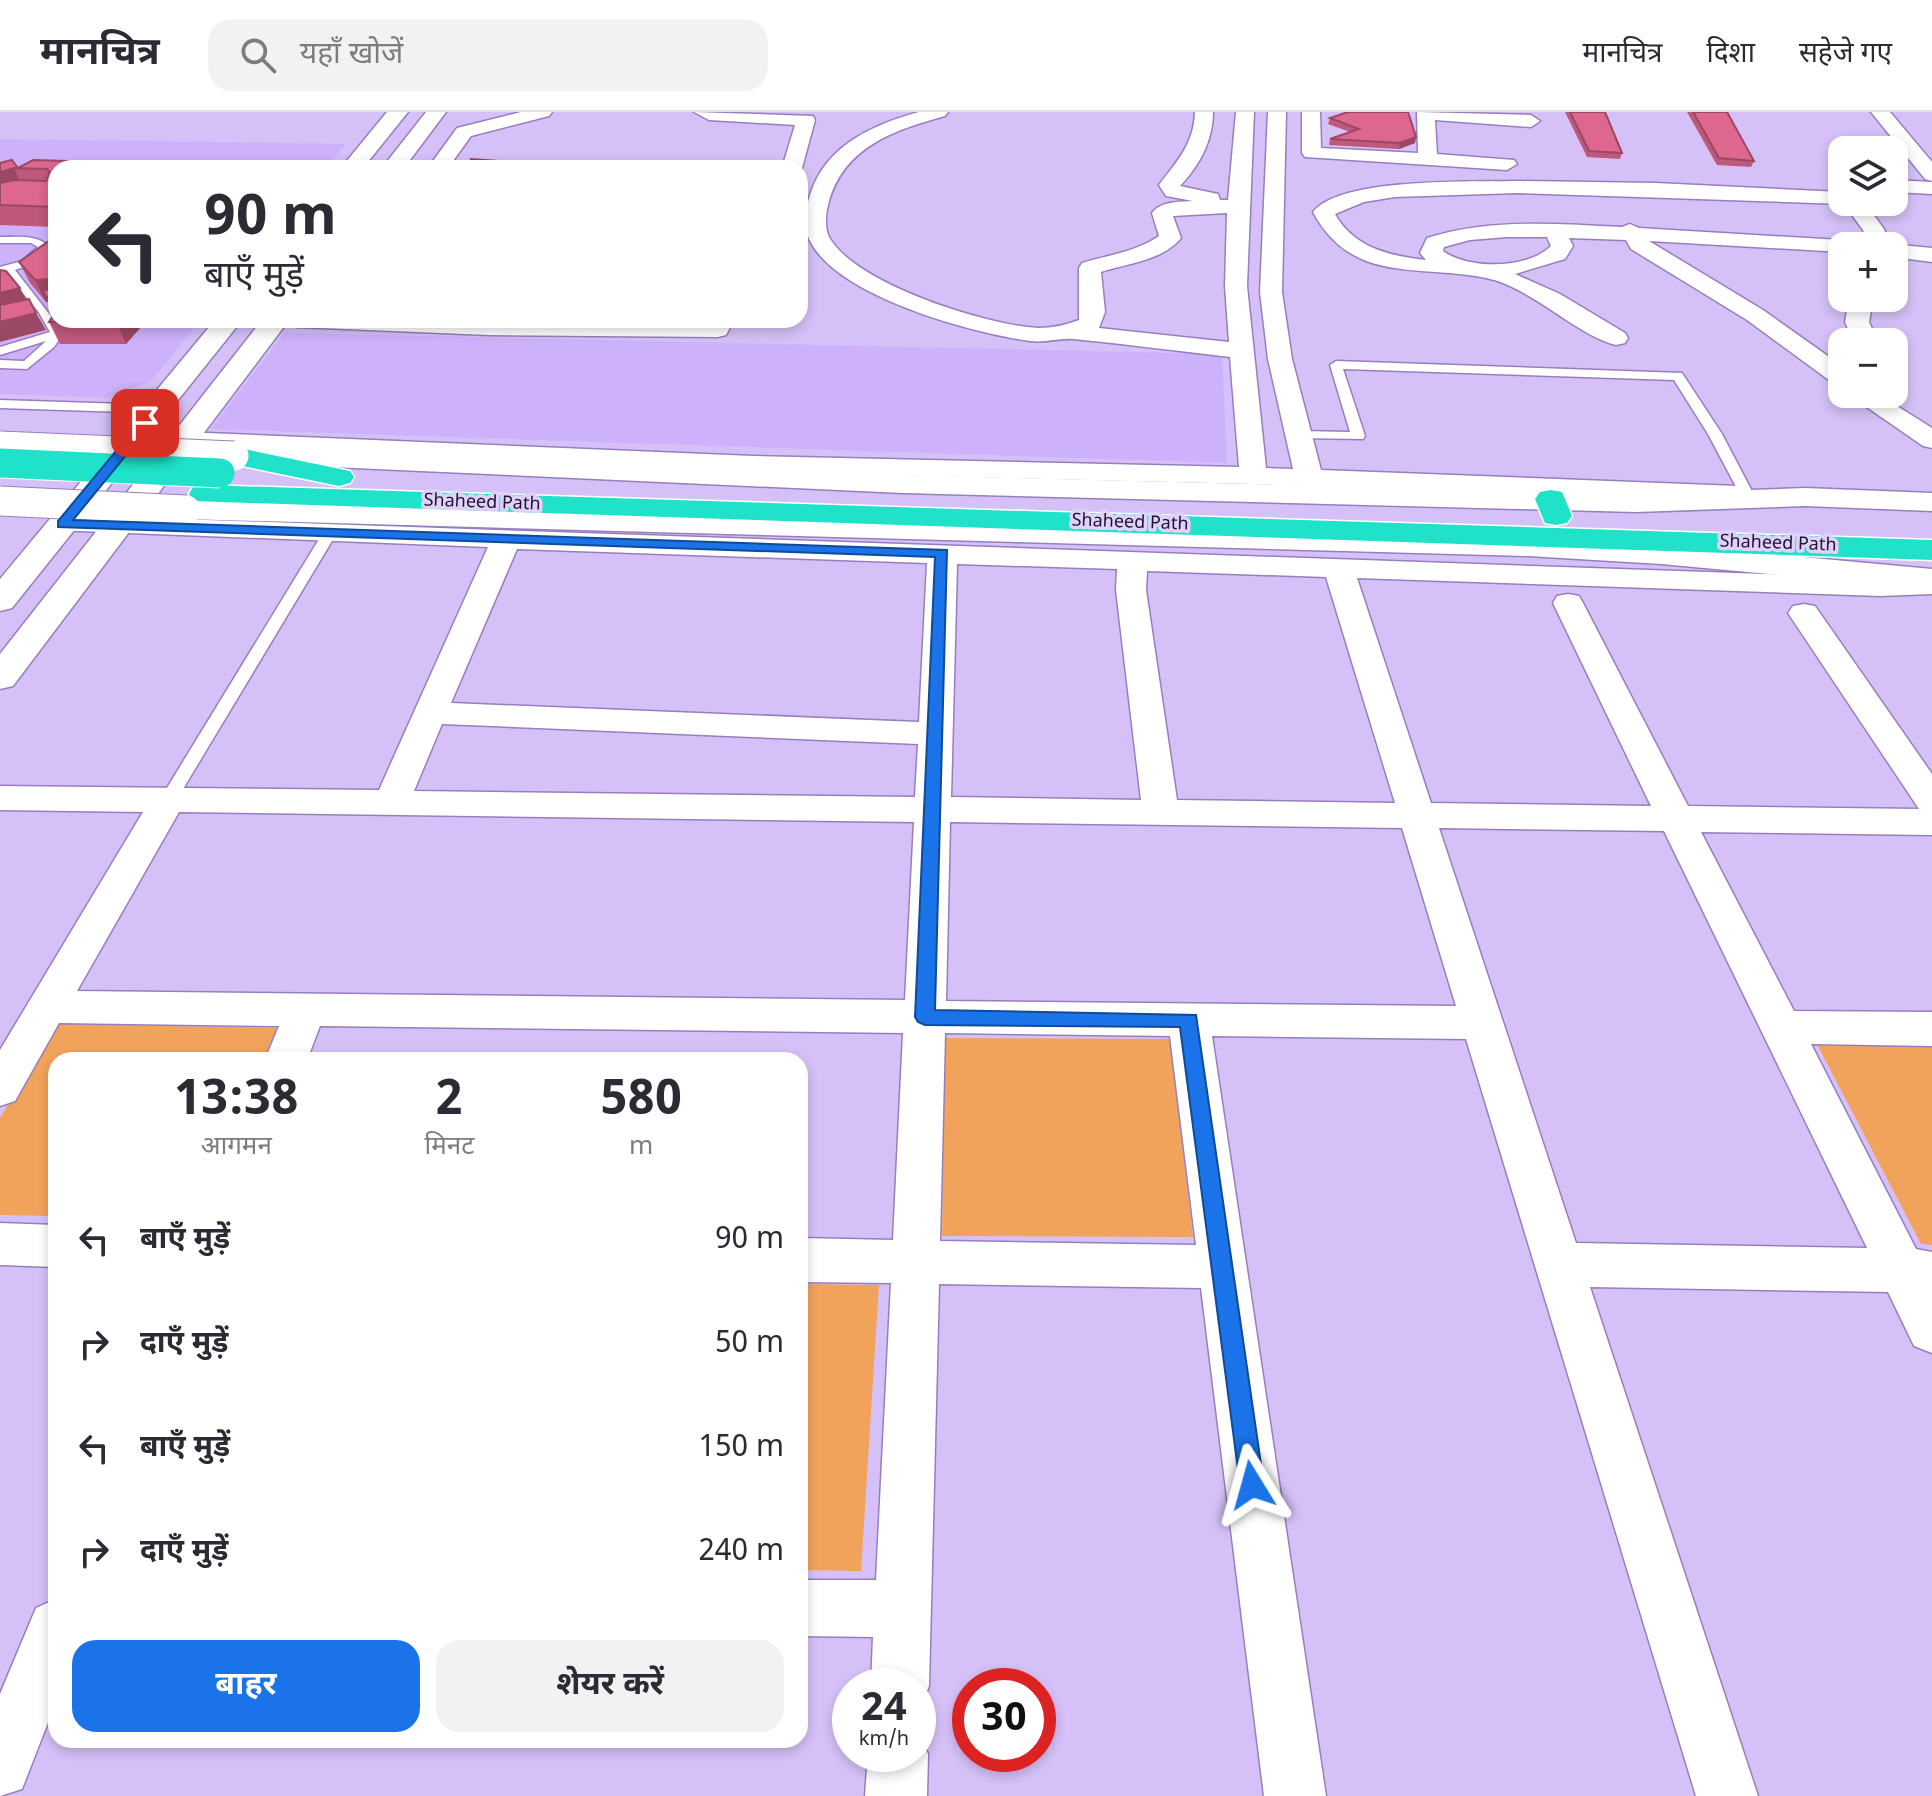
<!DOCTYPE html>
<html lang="hi">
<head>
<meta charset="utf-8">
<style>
	:root { --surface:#fff; --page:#f2f2f3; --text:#2b2b33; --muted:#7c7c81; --line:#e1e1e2; --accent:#1a73e8 }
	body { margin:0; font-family:Georgia,"Noto Sans Devanagari",serif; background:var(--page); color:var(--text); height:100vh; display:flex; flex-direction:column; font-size:30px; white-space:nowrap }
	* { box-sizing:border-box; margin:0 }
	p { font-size:26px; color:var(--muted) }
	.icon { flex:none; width:44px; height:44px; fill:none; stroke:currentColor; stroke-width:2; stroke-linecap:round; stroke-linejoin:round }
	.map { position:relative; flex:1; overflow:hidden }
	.sheet { position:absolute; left:48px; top:940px; width:760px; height:696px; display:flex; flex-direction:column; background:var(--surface); border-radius:24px; box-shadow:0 4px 12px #0003 }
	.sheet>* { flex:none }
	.hud { position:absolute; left:48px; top:48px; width:760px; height:168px; border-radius:24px; box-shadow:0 4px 12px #0003; background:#fff; color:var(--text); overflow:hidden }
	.tools { position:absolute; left:1828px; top:24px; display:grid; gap:16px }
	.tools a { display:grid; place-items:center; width:80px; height:80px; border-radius:16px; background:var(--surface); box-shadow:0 4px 12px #0003; font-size:40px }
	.speed { position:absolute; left:832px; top:1556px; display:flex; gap:16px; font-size:40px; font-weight:700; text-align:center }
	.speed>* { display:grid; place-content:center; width:104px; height:104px; border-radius:50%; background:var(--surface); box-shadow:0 4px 12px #0003; line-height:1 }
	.speed small { font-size:20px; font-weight:400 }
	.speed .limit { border:12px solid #d22; background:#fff; color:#111 }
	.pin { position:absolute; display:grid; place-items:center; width:68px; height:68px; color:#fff; margin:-34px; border-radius:16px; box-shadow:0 4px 12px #0006 }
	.me { position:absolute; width:88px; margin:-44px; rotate:352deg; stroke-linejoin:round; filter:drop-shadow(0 0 6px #0008) }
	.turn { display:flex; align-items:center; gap:28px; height:168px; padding:0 24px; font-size:36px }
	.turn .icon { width:104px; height:104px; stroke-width:2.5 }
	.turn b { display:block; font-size:56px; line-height:68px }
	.eta { display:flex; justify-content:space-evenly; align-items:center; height:136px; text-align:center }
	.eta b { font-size:48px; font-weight:700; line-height:56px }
	.primary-button { display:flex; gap:16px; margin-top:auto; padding:16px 24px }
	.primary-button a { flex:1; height:92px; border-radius:24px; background:var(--accent); color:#fff; font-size:32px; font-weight:700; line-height:92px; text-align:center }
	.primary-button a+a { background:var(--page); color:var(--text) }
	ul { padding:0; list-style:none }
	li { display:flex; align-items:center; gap:24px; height:104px; padding:0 24px }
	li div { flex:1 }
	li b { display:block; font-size:30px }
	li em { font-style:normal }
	header { display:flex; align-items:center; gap:48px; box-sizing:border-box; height:112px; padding:0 40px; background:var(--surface); border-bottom:2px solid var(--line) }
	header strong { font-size:38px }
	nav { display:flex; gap:44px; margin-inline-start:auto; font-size:28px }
	.search { width:560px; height:72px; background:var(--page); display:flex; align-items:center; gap:20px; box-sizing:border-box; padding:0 28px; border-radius:24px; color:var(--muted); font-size:30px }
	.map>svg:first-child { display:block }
	.built { fill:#cdb1fb }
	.green { fill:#f2a35b }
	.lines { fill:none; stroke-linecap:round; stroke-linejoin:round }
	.lane-casing { stroke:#977ebe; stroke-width:3 }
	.street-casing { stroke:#977ebe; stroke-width:3 }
	.secondary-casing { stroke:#977ebe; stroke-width:3 }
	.highway-casing { stroke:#fff; stroke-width:3 }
	.lane { fill:#fff; fill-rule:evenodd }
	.street { fill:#fff; fill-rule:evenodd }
	.secondary { fill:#fff; fill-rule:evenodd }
	.highway { fill:#20e1c9; fill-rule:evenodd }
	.secondary-bridge-casing { stroke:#977ebe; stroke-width:31; stroke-linecap:butt }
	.highway-bridge-casing { stroke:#fff; stroke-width:31; stroke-linecap:butt }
	.secondary-bridge { stroke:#fff; stroke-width:29 }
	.highway-bridge { stroke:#20e1c9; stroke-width:29 }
	.wall { fill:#bf597b }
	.shaded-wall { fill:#9b4864 }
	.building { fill:#de678f; stroke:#9b4864; stroke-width:2 }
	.route { fill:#1a73e8; stroke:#114b97; stroke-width:2 }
	.labels { text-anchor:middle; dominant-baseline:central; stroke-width:7; stroke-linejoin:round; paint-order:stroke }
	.far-street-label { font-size:18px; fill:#1e142d; stroke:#e0d1fa }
</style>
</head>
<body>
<header>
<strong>मानचित्र</strong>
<div class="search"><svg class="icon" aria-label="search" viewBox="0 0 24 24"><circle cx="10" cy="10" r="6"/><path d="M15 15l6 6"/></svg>यहाँ खोजें</div>
<nav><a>मानचित्र</a><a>दिशा</a><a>सहेजे गए</a></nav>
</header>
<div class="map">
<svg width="1932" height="1684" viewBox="0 0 1932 1684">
	<rect width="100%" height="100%" fill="#d5c1f8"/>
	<path class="built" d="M0,27L346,32L326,56H56V208H201L151,269L106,286L0,282Z
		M284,221L1222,242L1227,351L211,317Z"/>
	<path class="green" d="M55,912L280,916L266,948H56V1104L0,1103V1006Z
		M945,926L1170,927L1193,1125L942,1124Z
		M1818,934H1932V1133L1921,1132Z
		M800,1172L879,1173L861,1459L800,1458Z"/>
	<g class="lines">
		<defs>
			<path id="lane" d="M0,125C18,125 35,122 49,134L35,151L15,158L57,212L60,208H72L54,235L27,257L0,256V248L24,249L46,229L0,243V235L50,220L38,199L5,160L0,161V155L22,149L38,135L31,131H0Z
				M1336,249L1682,261L1722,322L1754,383L1742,386L1708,322L1674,268L1343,257L1365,324L1363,327L1294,326V320L1299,319L1350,320L1330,253Z
				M0,288L157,293L163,297L157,301L0,296Z
				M331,415L338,419L174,692H162L159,688L162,684L324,419Z"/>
			<path id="street" d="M521,0H552L549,4L471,24L448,56H428L457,16Z
				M694,0L813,4L815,8L802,56L800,59V56H782L795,13L709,8Z
				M919,0H948L945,4C895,18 845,34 829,89C826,100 824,114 829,125C855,172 986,213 1038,216C1052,216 1066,213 1079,208V156L1082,151C1108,143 1136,140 1159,124L1152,101C1161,89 1178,90 1193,89L1166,84L1159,73C1177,49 1194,32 1195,0H1213C1213,29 1199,54 1180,74L1218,82L1220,88H1228L1236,0H1254L1247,174L1266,356L1293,357L1268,247L1260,180L1268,0H1286L1282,180L1292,247L1321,358L1738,374L1748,376L1752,382L1748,388L1738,390L1253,372L753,360L183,336L174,334L170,328L174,322L183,320L753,344L1239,355L1230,245C1178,239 1125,232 1073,227C1059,226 1045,231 1030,229C972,221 828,183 807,122C802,108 807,93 811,80C827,33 874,12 919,0ZM1227,101L1225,174L1229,230L1099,216L1105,200L1101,160C1128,151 1162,149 1181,126L1173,104Z
				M1302,0H1320L1321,36L1418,41L1417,0L1531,3L1540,9L1531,15L1435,8L1437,42L1514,48L1517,52L1507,58L1305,45L1302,41Z
				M1871,0H1890L1932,50V69L1925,67Z
				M1894,68L1932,70V82L1894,80Z
				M1517,69L1656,71L1842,80V90H1864L1884,117L1890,132L1932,136V150L1894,145V134H1869L1863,118L1844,92L1517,81L1395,85L1364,90L1335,102C1354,136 1390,144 1426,148L1420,141L1427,126C1490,106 1556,112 1622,115L1630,112L1639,116L1857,129L1860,134H1842V140L1649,129L1763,198L1842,254V274L1833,271L1747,208L1631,137L1626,128L1569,126L1573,134L1565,147L1515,162L1560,182L1625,221L1628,226L1625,231L1616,233C1576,223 1531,175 1486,166C1419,152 1352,173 1313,100C1340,65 1473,70 1517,69ZM1507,125H1547L1551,134C1528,157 1469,158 1443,139L1444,135L1470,128Z
				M1849,186H1873L1869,210L1878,230H1854L1845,210Z
				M285,208L709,211L710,208H734L726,223L718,225L489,223L297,215L289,213Z
				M1848,282H1878L1932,316V336L1923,334Z
				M63,403L1880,466L1932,464V482L1880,484L1357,466L1431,691L1651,694L1553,491L1557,484L1568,482L1579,484L1583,491L1688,694L1919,697L1788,501L1793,494L1804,492L1815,494L1932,662V723L1701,720L1794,899L1932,900V934L1811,932L1916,1137L1932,1140V1241L1914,1234L1888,1180L1590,1175L1758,1684H1696L1466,927L1212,924L1326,1684H1264L1201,1176L939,1172L929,1574L921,1595L918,1596V1574H871L873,1525L800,1524V1468H876L891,1171L800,1170V1126L893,1128L903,921L320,914L307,948H265L279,914L59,911L15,989L0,994V938L143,700L0,698V674L379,678L488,435L53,418L49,412L53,406ZM517,437L927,451L919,610L451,591ZM957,452L1117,457L1116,478L1141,688L951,685ZM1147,459L1326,465L1395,691L1177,688L1146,478ZM442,612L918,632L915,685L414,679ZM179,700L914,710L905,888L77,879ZM950,710L1402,716L1456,894L946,889ZM1439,716L1664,719L1867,1136L1576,1131ZM945,921L1170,924L1196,1133L940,1129Z
				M0,1111L56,1113V1155L0,1153Z
				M56,1487V1590L22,1677L0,1684V1582L36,1496Z
				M918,1620L928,1642L927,1684H865L868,1642H918Z"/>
			<path id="secondary" d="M387,0H408L363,56H341Z
				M426,0H446L404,56H382Z
				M215,208H242L12,496L0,499V467Z
				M262,208H289L13,574L0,577V542Z
				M234,335L903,363L1636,382L1805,376L1932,381V399L1805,394L1636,400L903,381L223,350L219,344L223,338Z
				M186,389L1528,424L1661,432L1932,457V477L1661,452L1528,444L186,407L175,405L170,398L175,391Z"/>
			<path id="highway" d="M234,335L350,359L354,365L350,371L339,374L223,350L219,344L223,338Z
				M204,373L1932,428V448L193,389L189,382L193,375Z
				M1551,378L1562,380L1572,404L1567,411L1556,413L1545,411L1535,387L1540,380Z"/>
		</defs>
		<use href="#lane" class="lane-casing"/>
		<use href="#street" class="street-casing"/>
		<use href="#secondary" class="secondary-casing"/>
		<use href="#highway" class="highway-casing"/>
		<use href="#lane" class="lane"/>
		<use href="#street" class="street"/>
		<use href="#secondary" class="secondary"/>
		<use href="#highway" class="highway"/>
		<defs>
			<path id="secondary-bridge" d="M0,334L234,344
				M0,389L186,398"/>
			<path id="highway-bridge" d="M0,351L220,361"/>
		</defs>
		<use href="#secondary-bridge" class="secondary-bridge-casing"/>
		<use href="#highway-bridge" class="highway-bridge-casing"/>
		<use href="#secondary-bridge" class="secondary-bridge"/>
		<use href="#highway-bridge" class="highway-bridge"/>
	</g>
	<path class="wall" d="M1565,0H1605L1622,41L1620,47L1587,45Z
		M1687,0H1727L1754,49L1751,55L1717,53Z
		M1330,6L1416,25L1415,31L1399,37L1329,33L1330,27L1350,20L1328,12Z
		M0,51L18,56H56V115L0,113Z
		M56,124V208H147L126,232H60L49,210L54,202L48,190H46L30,171L19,150Z"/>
	<path class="shaded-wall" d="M1416,25L1415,31L1399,37L1400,31Z
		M14,56L23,76L0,82V60Z
		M47,167L56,184V204L43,179L48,190H46L35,168Z
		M20,176L29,193L0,201V181Z
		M36,201L46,218L0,230V210Z
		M117,208H147L126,232L116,210Z"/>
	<path class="building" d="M1348,0H1408L1416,25L1400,31L1330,27L1359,17L1330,6Z
		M1570,0H1605L1622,41L1589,39Z
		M1693,0H1727L1754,49L1719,46Z
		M471,47L530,51L526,56H474Z
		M12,48L18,56L33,48L166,52L172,56H56V95L0,93V71L15,68L46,69L50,60L47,57L14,56L0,60V51Z
		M56,124V184L46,185L43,179L48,177L47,167L35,168L19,150Z
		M0,158L6,159L20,176L0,181Z
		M29,187L36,201L0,210V193Z
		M56,199V208H117L116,210H49Z"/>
	<path class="route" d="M145,308L150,309V314L73,408L947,438L935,898L1196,903L1264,1373L1261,1381L1252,1385L1243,1381L1240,1373L1180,915L925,913L918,910L915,905L935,445L58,415V409L141,309Z"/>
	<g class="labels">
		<g class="far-street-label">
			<text transform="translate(482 391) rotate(2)">Shaheed Path</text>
			<text transform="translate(1130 411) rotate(2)">Shaheed Path</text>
			<text transform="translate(1778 432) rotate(2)">Shaheed Path</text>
		</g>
	</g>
</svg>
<div class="tools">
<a><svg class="icon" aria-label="layers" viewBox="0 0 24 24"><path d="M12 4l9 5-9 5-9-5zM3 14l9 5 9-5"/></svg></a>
<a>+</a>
<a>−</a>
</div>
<div class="speed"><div>24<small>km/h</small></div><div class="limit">30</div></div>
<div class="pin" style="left:145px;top:311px;background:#d93025"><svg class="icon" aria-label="arrive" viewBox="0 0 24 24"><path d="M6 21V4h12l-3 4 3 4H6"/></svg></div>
<svg class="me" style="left:1252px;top:1373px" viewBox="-20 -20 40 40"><path d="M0-17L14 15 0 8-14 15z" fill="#1a73e8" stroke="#fff" stroke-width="4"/></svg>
<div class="hud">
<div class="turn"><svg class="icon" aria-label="left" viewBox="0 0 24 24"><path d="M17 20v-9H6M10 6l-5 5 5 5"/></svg><div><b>90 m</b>बाएँ मुड़ें</div></div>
</div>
<section class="sheet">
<div class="eta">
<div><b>13:38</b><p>आगमन</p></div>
<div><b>2</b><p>मिनट</p></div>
<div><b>580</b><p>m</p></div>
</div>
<ul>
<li><svg class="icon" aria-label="left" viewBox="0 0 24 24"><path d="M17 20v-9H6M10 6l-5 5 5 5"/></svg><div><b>बाएँ मुड़ें</b></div><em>90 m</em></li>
<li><svg class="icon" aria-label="right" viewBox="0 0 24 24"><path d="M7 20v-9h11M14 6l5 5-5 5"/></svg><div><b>दाएँ मुड़ें</b></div><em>50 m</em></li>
<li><svg class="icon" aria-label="left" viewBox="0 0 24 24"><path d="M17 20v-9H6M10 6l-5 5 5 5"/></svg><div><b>बाएँ मुड़ें</b></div><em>150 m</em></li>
<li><svg class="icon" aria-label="right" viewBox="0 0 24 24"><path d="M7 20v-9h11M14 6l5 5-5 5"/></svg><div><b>दाएँ मुड़ें</b></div><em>240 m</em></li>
</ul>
<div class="primary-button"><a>बाहर</a><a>शेयर करें</a></div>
</section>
</div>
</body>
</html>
